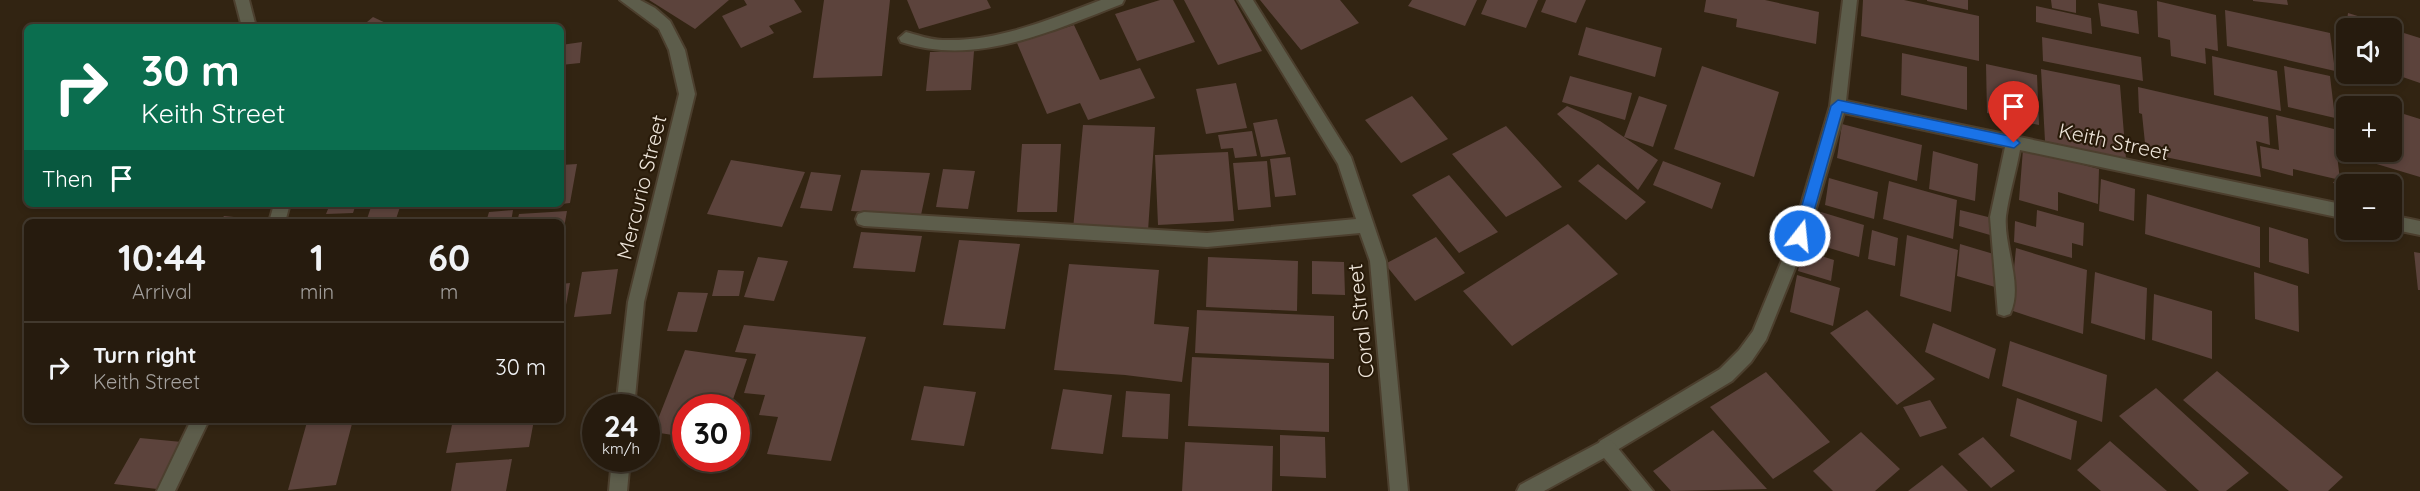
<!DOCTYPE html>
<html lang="en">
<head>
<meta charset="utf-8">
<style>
	:root { --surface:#261b0e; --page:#32281c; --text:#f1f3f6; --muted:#a4a19e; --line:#42392e }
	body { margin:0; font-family:Quicksand,sans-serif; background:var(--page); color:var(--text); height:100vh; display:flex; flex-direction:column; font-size:22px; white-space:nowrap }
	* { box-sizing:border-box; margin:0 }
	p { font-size:20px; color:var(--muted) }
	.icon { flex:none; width:33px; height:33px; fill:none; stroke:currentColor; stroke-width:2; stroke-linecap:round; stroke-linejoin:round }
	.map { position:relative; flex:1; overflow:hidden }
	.details { position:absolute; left:24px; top:219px; width:540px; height:204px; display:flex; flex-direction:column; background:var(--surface); border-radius:9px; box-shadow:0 3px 9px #0003,0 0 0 2px var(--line) }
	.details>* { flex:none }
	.hud { position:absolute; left:24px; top:24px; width:540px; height:183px; border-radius:9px; box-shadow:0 3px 9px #0003,0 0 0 2px var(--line); background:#0b6e4f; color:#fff; overflow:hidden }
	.fabs { position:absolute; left:2336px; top:18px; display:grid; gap:12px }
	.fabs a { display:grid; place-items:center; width:66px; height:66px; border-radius:9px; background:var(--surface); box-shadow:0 3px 9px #0003,0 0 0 2px var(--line); font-size:30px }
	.speed { position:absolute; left:582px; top:394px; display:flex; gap:12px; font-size:30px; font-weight:700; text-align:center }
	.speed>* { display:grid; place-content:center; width:78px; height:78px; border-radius:50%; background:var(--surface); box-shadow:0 3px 9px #0003,0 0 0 2px var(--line); line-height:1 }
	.speed small { font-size:15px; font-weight:400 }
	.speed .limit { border:9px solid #d22; background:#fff; color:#111 }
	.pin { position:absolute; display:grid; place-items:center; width:51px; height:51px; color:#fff; margin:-62px -26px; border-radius:50% 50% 50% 0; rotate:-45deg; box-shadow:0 0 6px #0007 }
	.pin .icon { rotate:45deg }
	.me { position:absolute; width:66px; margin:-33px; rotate:16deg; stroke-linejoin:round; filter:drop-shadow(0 0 4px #0008) }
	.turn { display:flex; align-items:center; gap:21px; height:126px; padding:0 18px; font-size:27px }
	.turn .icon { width:78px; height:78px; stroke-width:2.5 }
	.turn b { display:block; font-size:42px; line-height:51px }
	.then { display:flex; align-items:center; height:57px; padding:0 18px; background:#0003; gap:12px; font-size:22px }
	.eta { display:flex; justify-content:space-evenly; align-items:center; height:102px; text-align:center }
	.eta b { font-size:36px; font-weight:700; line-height:42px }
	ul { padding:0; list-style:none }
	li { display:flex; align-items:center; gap:18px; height:90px; padding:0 18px; border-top:2px solid var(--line) }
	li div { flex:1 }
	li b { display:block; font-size:22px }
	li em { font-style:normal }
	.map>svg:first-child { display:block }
	.building { fill:#5c433c }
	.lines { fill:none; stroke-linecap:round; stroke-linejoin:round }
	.minor-casing { stroke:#4c3f2e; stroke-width:4 }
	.tertiary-casing { stroke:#4c3f2e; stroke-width:4 }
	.minor { fill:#5d5d4b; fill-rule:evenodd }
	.tertiary { fill:#5d5d4b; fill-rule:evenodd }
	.route { fill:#1a73e8; stroke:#114b97; stroke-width:1.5 }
	.labels { text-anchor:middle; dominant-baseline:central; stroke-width:4.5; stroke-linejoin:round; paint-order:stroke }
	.street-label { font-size:21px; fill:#eee5da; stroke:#281a09 }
</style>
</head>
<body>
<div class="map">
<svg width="2420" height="491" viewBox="0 0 2420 491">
	<rect width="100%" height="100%" fill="#322412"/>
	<path class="building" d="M649,0H729L695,29Z
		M744,0H794L802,12L769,26L774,33L741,48L722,16L747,5Z
		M824,0H890L882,76L813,78Z
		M907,0H987L991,8L919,29Z
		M1160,0H1173L1195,42L1137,61L1115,14Z
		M1184,0H1234L1262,51L1218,65Z
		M1260,0H1340L1359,23L1301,50Z
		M1412,0H1477L1465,26L1408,6Z
		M1487,0H1538L1526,28L1481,14Z
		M1546,0H1586L1576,23L1541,12Z
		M1706,0H1765L1819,12L1816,44L1736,27L1737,19L1704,12Z
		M1863,0H1904L1979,16V61L1861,36Z
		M1927,0H1968V10L1927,1Z
		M2051,0H2076V13L2052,8Z
		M2253,0H2287L2288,5L2253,1Z
		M2157,1L2216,15L2218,51L2205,48L2206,64L2171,56L2170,40L2158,37Z
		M2098,3L2137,11L2139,34L2101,26Z
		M2036,6L2091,18L2092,34L2036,22Z
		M2225,10L2330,33L2335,71L2227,46Z
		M2348,13L2361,17L2360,28H2346Z
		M373,17L388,24L384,27H361Z
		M2367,21L2389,28H2366Z
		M1074,25L1100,80L1140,68L1155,98L1088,120L1080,103L1047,114L1017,43Z
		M1586,27L1662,48L1655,77L1578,55Z
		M2391,29L2420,38V83L2391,73Z
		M2042,37L2141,57L2143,81L2043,61Z
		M582,42L580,63L561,65V45Z
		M974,51L971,90L926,91L930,52Z
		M1902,53L1967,67V110L1901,95Z
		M2212,56L2277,71L2281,111L2214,95Z
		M1986,64L2037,75L2039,125L1987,113Z
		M1702,66L1779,92L1754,177L1674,149Z
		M2284,66L2330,76L2335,118L2288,107Z
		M2041,69L2120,85L2126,159L2045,141Z
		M1570,76L1632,93L1625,120L1562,102Z
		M1236,83L1247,128L1206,134L1196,89Z
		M2138,87L2268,117L2270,145L2256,141L2261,177L2146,153L2142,114L2139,113Z
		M1412,96L1448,139L1401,163L1365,120Z
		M1639,96L1667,105L1653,147L1624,137Z
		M1567,106L1600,121L1658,160L1638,190L1557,114Z
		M2391,110L2420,119V177L2370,162L2371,152H2391Z
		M2276,115L2334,129L2340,180L2293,169V176L2262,168L2260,146L2279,150Z
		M1277,119L1286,154L1261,157L1253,123Z
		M1842,124L1922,145L1917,181L1837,158Z
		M1083,125L1155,127L1148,231L1073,229Z
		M1506,126L1562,187L1506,217L1452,154Z
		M1252,131L1257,156L1235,158L1233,148L1221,149L1218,135Z
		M1022,144H1061L1057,212H1017Z
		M2023,149L2099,169L2098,204L2058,192V211L2019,200Z
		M1933,151L1978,164L1975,201L1929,189Z
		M1228,152L1234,221L1158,225L1155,155Z
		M1290,157L1296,195L1275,197L1270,159Z
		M731,160L805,172L782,227L707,214Z
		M1267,161L1271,207L1238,210L1233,163Z
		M1663,161L1721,183L1712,209L1653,185Z
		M577,164L570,203L561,204V165Z
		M1598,164L1646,202L1626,220L1578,181Z
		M943,169L975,171L968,209L936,207Z
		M861,170L930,173L921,215L851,211Z
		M811,172L841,175L832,211L800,208Z
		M1449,175L1498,232L1459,253L1412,195Z
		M2371,176L2376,184H2360L2355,177Z
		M1829,178L1878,192L1874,219L1825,205Z
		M2101,179L2135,189L2134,221L2099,211Z
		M1889,181L1957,200L1953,239L1883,219Z
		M2340,181H2345L2347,184L2346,196L2342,197L2333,182Z
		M2147,194L2260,227V268L2145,234Z
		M330,204H356L353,213L326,214Z
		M372,204H401L395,222H366Z
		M500,204H538V206L499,209Z
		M513,210L511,222H486L489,212Z
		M1960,210L1992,218L1990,235L1959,226Z
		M2037,210L2084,223L2083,246L2072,243V258L2014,242L2015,221L2036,227Z
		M567,211L564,228H561V222H517L519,214Z
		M1821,212L1864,225L1859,257L1816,244Z
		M224,216L254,219L253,222H220Z
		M1568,224L1618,274L1512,346L1463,291Z
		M2269,227L2308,239L2309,274L2269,262Z
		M1872,230L1898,238L1895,266L1868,259Z
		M861,232L922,236L915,272L853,268Z
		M1907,235L1958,250L1951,312L1900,296Z
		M1436,237L1465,273L1415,301L1385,264Z
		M959,240L1020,244L1005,329L943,325Z
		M1960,244L1997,255L1995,287L1957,276Z
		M2016,248L2087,270L2083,334L2010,310Z
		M1802,250L1834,260L1831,281L1798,271Z
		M2414,252L2420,253V290H2418Z
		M758,257L788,261L774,301L744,297Z
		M1208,257L1298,261L1297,311L1206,307Z
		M1312,261L1344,262L1345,295L1312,294Z
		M1069,264L1159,270L1154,324L1189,327L1182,382L1125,375L1054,370Z
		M618,269L611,314L574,317L582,272Z
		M718,270L744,271L739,296H712Z
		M2095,272L2147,288L2145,340L2091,323Z
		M2254,272L2298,286L2299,332L2255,319Z
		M1797,275L1840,288L1833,326L1790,312Z
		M570,283L562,327H561V284Z
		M678,292L708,293L697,332L667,331Z
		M2154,294L2212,311V359L2152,340Z
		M1197,310L1334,316V359L1195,353Z
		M1867,310L1935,379L1897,405L1830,333Z
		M1933,323L1996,349L1989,379L1925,352Z
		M744,325L866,337L831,461L767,454L778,417L759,415L765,395L744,393L756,354L735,352Z
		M2010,341L2107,375L2102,422L2002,386Z
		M685,350L747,359L730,408H686V437L653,432Z
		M1192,357L1329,363V432L1188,426Z
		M2217,371L2343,477L2328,491H2289L2183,400Z
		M1766,372L1830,442L1773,479L1710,407Z
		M924,386L976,392L964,446L911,440Z
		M2156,388L2249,473L2226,491H2199L2119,416Z
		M1063,389L1112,395L1103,454L1051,449Z
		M1126,391L1170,394L1168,439L1122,437Z
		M2017,398L2077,421L2071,460L2010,436Z
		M1930,400L1947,428L1920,437L1903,407Z
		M353,420L336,485L288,490L307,422Z
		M453,420H534L529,447L446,453Z
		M1713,430L1767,489L1671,491L1653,471Z
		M1861,432L1900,469L1875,491H1833L1813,471Z
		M1280,435L1325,437L1326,478L1280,476Z
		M1983,437L2015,471L1991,488L1958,454Z
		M140,438L182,442L157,489L114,484Z
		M2110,441L2167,491H2101L2077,470Z
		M1185,442L1273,446L1272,491H1182Z
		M512,459L506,491H451L456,463Z
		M1942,465L1968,491H1908Z"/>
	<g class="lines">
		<defs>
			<path id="minor" d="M235,0H249L256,27H242Z
				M620,0H640L655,8L670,21L685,50L695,94L644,302L634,408H616L628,302L679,94L669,50L659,29Z
				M1101,0H1124L1122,4C1051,31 977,67 901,42L899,38L906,32C918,35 930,40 943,40C998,42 1050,19 1101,0Z
				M1238,0H1253L1351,157L1386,261L1408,491H1390L1370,261L1360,233L1207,247L864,226L858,224L856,219L858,214L864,212L1207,233L1356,219L1338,164Z
				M1843,0H1857L1846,101L2346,205V219L2020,150C2016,172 2009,194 2006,216C2003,246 2024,285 2010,314L2004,316L1998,314L1990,217L2005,147L1844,113L1808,236L1766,340L1751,362L1732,381L1612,453L1606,455L1600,453L1597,447L1600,441L1720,369L1739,350L1753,331L1792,236L1830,106Z
				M274,204H290L285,222H269Z
				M2391,215L2420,221V235L2391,229Z
				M191,420H209L175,491H157Z
				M612,459H630L627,491H609Z"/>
			<path id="tertiary" d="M1606,439L1612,441L1653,491H1632L1604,458L1544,491H1517L1520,485Z"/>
		</defs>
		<use href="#minor" class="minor-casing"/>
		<use href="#tertiary" class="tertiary-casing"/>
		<use href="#minor" class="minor"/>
		<use href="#tertiary" class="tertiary"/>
	</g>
	<path class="route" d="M1838,100L2014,137L2020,143L2014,148L1842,112L1807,236L1800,242L1793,236L1831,106Z"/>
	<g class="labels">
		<g class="street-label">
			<text transform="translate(2114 141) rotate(12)">Keith Street</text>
			<text transform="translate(641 187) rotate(-76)">Mercurio Street</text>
			<text transform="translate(1360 321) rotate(-96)">Coral Street</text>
		</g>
	</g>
</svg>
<div class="fabs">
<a><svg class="icon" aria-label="sound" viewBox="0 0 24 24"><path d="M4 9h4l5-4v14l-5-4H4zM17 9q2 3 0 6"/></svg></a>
<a>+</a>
<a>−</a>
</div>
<div class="speed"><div>24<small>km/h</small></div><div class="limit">30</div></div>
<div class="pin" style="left:2014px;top:143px;background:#d93025"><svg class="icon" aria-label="arrive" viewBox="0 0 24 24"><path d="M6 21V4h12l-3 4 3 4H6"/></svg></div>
<svg class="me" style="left:1800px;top:236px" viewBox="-20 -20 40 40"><circle r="17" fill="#1a73e8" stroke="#fff" stroke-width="3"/><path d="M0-11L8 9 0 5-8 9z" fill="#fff"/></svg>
<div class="hud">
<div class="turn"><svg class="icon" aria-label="right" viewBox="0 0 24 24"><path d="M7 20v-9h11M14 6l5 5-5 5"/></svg><div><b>30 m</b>Keith Street</div></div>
<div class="then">Then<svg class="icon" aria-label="arrive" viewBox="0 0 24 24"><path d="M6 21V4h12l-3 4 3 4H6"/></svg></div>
</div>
<section class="details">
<div class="eta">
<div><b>10:44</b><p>Arrival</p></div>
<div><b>1</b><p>min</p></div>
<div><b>60</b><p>m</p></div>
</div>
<ul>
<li><svg class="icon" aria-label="right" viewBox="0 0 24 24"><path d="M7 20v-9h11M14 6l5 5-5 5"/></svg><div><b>Turn right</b><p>Keith Street</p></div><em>30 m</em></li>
</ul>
</section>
</div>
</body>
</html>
